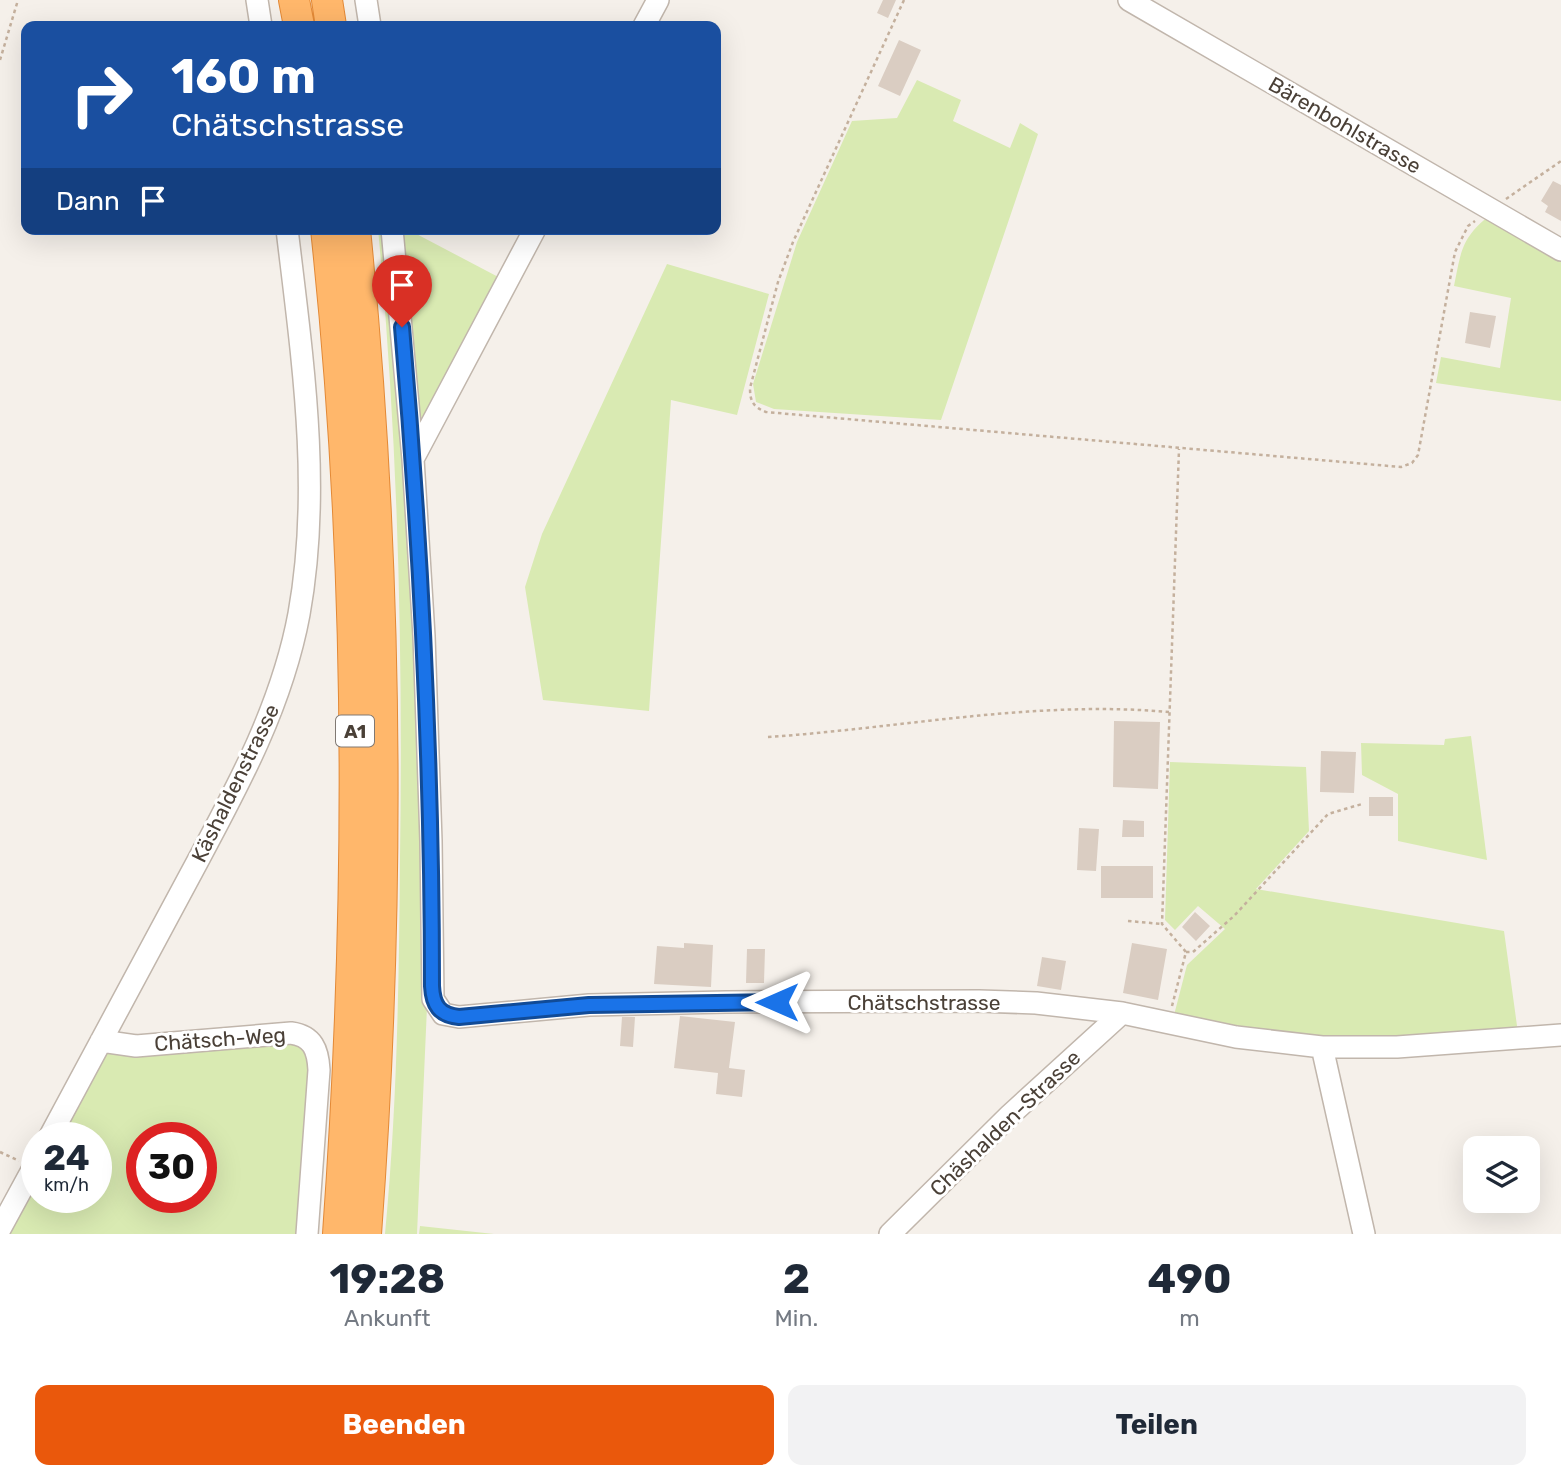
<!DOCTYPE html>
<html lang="de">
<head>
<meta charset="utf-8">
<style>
	:root { --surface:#fff; --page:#f2f2f3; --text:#1f2937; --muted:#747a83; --accent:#ea580c }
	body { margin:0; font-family:Rubik,sans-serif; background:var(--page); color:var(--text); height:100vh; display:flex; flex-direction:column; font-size:26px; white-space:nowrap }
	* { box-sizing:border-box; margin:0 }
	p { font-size:23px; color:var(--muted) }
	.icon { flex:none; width:38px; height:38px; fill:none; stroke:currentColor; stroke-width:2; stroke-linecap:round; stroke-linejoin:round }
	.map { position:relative; height:1234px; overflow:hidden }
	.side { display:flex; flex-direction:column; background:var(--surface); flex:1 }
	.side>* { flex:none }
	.banner { position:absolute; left:21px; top:21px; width:700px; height:214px; border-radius:14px; box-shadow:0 7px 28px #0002; background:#1a4fa0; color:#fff; overflow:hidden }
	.fabs { position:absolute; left:1463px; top:1136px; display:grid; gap:14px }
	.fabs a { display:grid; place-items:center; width:77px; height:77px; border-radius:14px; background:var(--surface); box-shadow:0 7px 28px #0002; font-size:35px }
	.speed { position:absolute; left:21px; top:1122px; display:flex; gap:14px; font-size:35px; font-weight:700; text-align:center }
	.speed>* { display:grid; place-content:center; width:91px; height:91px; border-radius:50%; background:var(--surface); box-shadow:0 7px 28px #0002; line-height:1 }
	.speed small { font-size:18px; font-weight:400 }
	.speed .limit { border:10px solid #d22; background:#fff; color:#111 }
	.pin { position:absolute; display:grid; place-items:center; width:60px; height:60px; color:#fff; margin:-72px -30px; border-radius:50% 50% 50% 0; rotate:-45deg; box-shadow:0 0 7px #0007 }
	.pin .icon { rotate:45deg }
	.me { position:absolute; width:77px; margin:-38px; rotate:270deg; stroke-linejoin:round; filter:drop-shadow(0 0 5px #0008) }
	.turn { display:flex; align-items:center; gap:24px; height:147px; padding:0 35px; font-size:32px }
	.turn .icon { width:91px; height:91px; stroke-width:2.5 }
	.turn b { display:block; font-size:49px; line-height:60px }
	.then { display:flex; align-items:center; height:66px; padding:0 35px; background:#0003; gap:14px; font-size:26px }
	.eta { display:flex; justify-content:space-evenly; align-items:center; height:119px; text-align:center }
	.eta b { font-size:42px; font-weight:700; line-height:49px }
	.button { display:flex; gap:14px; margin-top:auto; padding:14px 35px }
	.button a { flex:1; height:80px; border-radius:14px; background:var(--accent); color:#fff; font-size:28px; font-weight:700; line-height:80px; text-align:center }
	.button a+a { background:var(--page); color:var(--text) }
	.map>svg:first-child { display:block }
	.green { fill:#d9eab2; fill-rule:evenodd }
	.building { fill:#dacdc2 }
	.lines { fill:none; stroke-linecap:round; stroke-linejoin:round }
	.minor-casing { stroke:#c1b6ac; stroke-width:24 }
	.highway-casing { stroke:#e38936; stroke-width:32 }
	.path { stroke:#c4b09d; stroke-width:2.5; stroke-dasharray:3.5 3.5; stroke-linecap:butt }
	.minor { stroke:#fff; stroke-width:21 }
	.highway { stroke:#ffb76b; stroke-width:30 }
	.route-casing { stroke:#114b97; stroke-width:18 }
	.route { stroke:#1a73e8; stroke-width:12 }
	.labels { text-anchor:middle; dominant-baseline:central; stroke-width:6; stroke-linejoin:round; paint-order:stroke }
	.shield { fill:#fff; stroke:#807973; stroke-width:2 }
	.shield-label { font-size:19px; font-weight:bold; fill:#4a4037 }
	.street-label { font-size:21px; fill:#4a4037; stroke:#fff }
</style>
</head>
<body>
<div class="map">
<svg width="1561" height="1234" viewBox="0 0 1561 1234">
	<rect width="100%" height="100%" fill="#f5f0ea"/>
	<path class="green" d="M917,80L961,100L953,121L1010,148L1020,123L1038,134L941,420L774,409L756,402L753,384L797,242L852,121L897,118Z
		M1490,215L1561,254V401L1436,383L1441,357L1500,368L1511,298L1454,286C1461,252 1461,238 1490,215Z
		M378,229H389L421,658L427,1007L417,1234H385C397,1109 399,983 400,858C403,648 398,439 378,229Z
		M397,229H407L504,280L415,439Z
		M667,264L769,294L737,415L671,400L649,711L543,700L525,587L542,534Z
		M1471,736L1487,860L1398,841V794L1362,775L1361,743L1444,745L1445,739Z
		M1170,762L1306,767L1309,831L1256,889L1504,931L1518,1033L1321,1043L1173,1019L1187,965L1225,929L1198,906L1175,930L1165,920Z
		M292,1036L316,1058L301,1234H8L37,1178V1197H96V1138L57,1137L98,1057L117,1049ZM142,1138H201V1197H142Z
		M420,1226L494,1234H419Z"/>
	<path class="building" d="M883,0H896L888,18L877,13Z
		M899,40L921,50L900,96L878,86Z
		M1553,181L1561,185V221L1545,212L1548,206L1541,201Z
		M1470,312L1496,316L1490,348L1465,343Z
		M1114,721L1160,722L1158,789L1113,787Z
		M1321,751L1356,752L1354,793L1320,792Z
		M1369,797H1393V816H1369Z
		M1123,820L1144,821V837H1122Z
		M1079,828L1099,829L1096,871L1077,870Z
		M1101,866H1153V898H1101Z
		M1195,912L1210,926L1196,941L1182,927Z
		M684,943L713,945L711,987L654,984L657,946L684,948Z
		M1132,943L1167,949L1158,1000L1123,993Z
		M747,949H765L764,983H746Z
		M1042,957L1066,961L1061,990L1037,986Z
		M680,1016L735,1022L729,1068L745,1070L742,1097L716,1094L718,1073L674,1068Z
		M622,1017H635L633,1047L620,1046Z"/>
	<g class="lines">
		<defs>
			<path id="minor" d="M257,0L261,26
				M366,0L370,26
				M1129,0L1561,250
				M644,26L658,0
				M392,229L413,459L424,636L431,841L433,999L443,1014L459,1017L589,1005L726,1002L979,1001L1036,1003L1122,1013L1236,1037L1322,1047H1397L1561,1035
				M413,459L535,229
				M101,1041L136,1046L291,1033C313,1036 318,1050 319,1070L307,1234
				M1322,1047L1364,1234
				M49,1138C95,1052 141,967 187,881C233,795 281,711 299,614C322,487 302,356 287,229
				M0,1229L37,1161
				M890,1234L1010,1115L1122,1013"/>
			<path id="highway" d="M294,0L299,26
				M327,0L331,26
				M326,229C362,563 362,899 338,1234
				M355,229C388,563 391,899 366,1234"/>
		</defs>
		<use href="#minor" class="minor-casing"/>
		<use href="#highway" class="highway-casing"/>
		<path class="path" d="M904,0L793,242L778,282L750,388C750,401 753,407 766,412L1401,467L1412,463L1418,455L1455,252L1468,226L1475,221
			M0,60L18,0
			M1506,199L1561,161
			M768,737C902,728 1034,700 1169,712
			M1128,921L1162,924
			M1186,952H1193L1234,916L1328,814L1362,804
			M1172,1006L1186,952L1162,924L1179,449
			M0,1152L19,1161"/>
		<use href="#minor" class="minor"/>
		<use href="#highway" class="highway"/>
	</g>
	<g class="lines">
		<defs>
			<path id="route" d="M402,327C421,546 432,766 432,986C433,1005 439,1015 459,1017L589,1005L777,1002"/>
		</defs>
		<use href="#route" class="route-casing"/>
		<use href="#route" class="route"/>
	</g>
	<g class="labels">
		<rect class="shield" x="336" y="715.5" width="38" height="31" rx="5"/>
		<g class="shield-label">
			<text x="355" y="731">A1</text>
		</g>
		<g class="street-label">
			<text transform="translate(1345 125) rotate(30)">Bärenbohlstrasse</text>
			<text transform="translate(235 783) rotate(-64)">Käshaldenstrasse</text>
			<text x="924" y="1002">Chätschstrasse</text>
			<text transform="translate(220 1039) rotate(-4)">Chätsch-Weg</text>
			<text transform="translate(1005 1123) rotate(-44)">Chäshalden-Strasse</text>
		</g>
	</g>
</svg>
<div class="fabs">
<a><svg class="icon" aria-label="layers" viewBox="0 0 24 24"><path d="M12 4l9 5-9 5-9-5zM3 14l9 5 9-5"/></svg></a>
</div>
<div class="speed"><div>24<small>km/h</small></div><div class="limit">30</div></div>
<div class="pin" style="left:402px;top:327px;background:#d93025"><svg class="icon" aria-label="arrive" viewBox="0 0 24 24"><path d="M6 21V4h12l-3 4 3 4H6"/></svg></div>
<svg class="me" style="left:777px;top:1002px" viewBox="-20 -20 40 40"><path d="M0-17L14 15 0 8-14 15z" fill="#1a73e8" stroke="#fff" stroke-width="4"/></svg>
<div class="banner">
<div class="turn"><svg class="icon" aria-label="right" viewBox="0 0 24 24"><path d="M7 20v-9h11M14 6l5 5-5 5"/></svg><div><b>160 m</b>Chätschstrasse</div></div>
<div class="then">Dann<svg class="icon" aria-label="arrive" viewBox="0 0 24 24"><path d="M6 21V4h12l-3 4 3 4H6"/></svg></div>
</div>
</div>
<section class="side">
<div class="eta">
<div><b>19:28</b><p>Ankunft</p></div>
<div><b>2</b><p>Min.</p></div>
<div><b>490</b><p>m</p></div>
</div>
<div class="button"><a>Beenden</a><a>Teilen</a></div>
</section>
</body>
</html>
